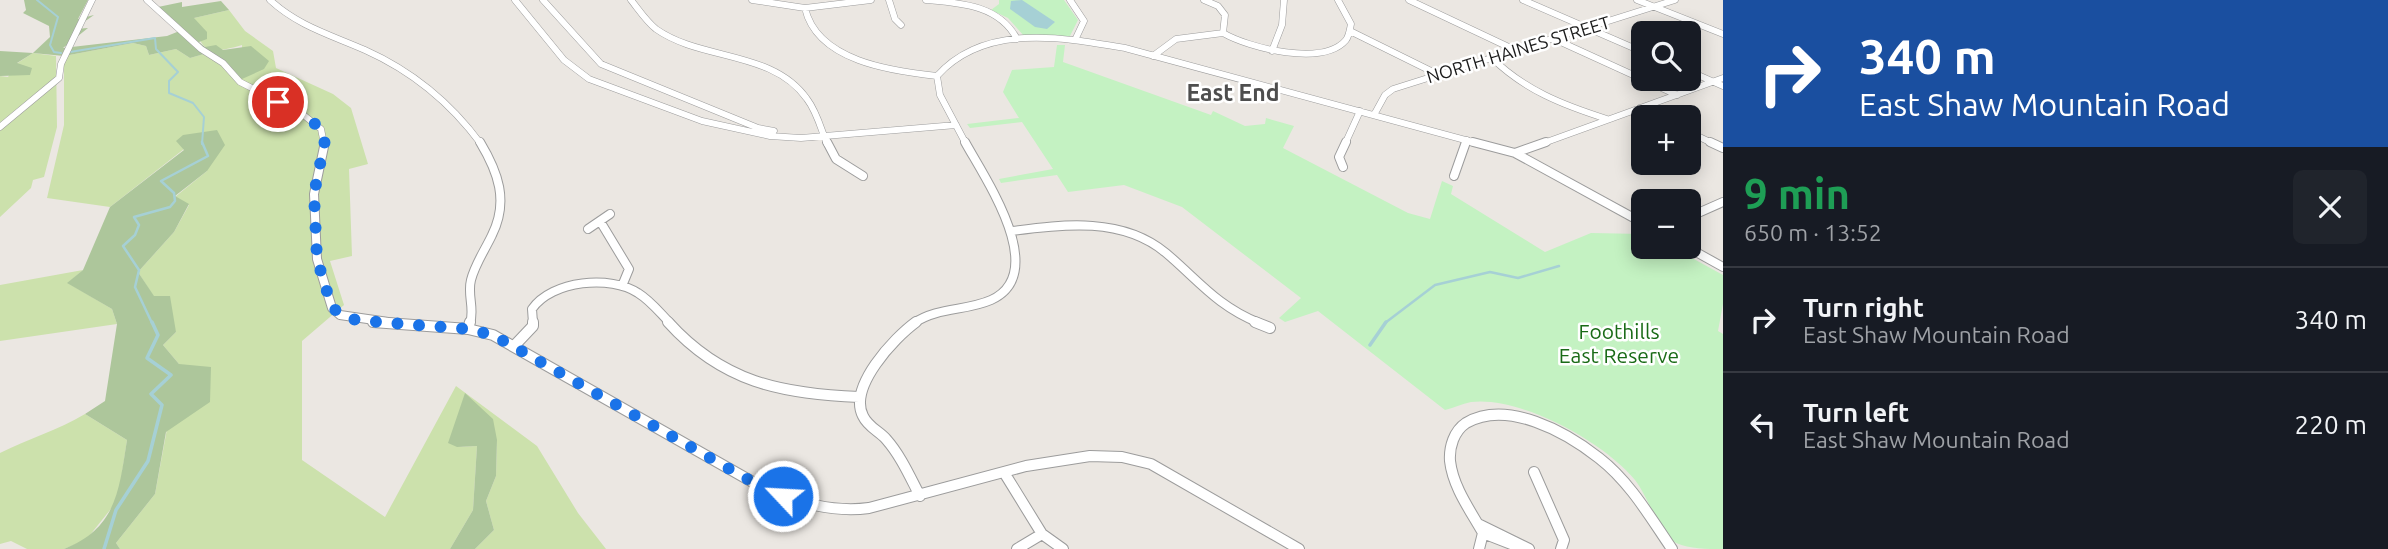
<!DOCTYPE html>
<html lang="en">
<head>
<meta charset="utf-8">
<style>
	:root { --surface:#171b24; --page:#20242c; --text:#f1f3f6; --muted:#9ea1a6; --line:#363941 }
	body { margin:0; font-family:Ubuntu,sans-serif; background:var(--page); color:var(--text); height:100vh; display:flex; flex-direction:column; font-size:26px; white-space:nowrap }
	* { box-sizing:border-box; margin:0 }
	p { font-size:23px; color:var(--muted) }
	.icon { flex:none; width:38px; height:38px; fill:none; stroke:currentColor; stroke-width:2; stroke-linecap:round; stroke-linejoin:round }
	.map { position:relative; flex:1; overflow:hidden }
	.details { display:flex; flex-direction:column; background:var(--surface); width:665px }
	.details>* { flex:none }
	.banner { background:#1a4fa0; color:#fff; overflow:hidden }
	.buttons { position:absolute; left:1631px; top:21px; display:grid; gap:14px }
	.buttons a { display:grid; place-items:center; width:70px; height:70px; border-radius:10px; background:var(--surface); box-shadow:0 4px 18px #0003; font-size:35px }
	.pin { position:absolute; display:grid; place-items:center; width:60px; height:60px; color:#fff; margin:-30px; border:4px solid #fff; border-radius:50%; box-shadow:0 2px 7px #0007 }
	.me { position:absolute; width:77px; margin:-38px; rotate:295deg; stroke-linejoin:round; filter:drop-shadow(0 0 5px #0008) }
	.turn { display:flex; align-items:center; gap:24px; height:147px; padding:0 21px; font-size:32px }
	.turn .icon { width:91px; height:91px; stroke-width:2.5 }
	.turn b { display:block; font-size:49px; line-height:60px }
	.round { display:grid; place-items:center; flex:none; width:74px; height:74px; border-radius:10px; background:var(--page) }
	.head { display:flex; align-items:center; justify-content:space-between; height:119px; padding:0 21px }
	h1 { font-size:42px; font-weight:600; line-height:52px; color:#1e9e55 }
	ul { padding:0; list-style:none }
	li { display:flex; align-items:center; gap:21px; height:105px; padding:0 21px; border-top:2px solid var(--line) }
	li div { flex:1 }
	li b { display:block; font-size:26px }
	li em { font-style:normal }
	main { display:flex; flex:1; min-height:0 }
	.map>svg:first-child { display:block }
	.grass { fill:#cce1ac }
	.forest { fill:#adc69b }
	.park { fill:#c4f2c2 }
	.water { fill:#a6d0d5 }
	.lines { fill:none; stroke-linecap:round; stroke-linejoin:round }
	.stream-far2 { stroke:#a6d0d5; stroke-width:2 }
	.stream-far1 { stroke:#a6d0d5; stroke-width:2.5 }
	.stream { stroke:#a6d0d5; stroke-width:3.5 }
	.minor-far2-casing { stroke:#9c9c9c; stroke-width:7 }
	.minor-far1-casing { stroke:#9c9c9c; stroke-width:10 }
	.minor-casing { stroke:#9c9c9c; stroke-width:12 }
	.minor-far2 { stroke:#fff; stroke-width:6 }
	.minor-far1 { stroke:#fff; stroke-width:8 }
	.minor { stroke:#fff; stroke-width:10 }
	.route { stroke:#1a73e8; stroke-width:12; stroke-dasharray:0 21.6 }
	.labels { text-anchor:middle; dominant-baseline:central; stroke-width:5; stroke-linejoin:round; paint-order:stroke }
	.far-street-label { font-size:18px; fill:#1b1b1b; stroke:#fff }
	.park-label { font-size:21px; fill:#1a6b17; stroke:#fff }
	.far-district-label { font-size:23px; font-weight:bold; fill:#4e4e4e; stroke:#fff }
</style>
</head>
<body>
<main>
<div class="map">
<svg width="1723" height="549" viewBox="0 0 1723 549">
	<rect width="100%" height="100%" fill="#ebe7e2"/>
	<path class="grass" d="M229,10L245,31L273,51L276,68L333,94L351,108L368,164L349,169L352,256L330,261L344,305L302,341V460L385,517L456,386L537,446L578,513L606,549H475L494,530L486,501L496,476L497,440L457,447L477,446L473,510L450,549H120L116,543L155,494L179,364L163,345L176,332L138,272L174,232L189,205L175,197L207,171L184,149L110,207L47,198L64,125V56L133,43L146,46L149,55L176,49L190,58L211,52L242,78V45C208,55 200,53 194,18Z
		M33,53L56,56L57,127L44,177L33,180L31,188L0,217V76L8,77L16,64Z
		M83,270L68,283L112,309L117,324L0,341V285Z
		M85,414L127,440L118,500L86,540L64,549H27L11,541L0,544V453C28,439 58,430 85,414Z"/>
	<path class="forest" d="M24,0H88L78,19L94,15L74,29L88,28L63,48L167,36L182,30L158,7L182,2V7L221,1L229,10L194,18L207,32V39L199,42L205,47L216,45L223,50L251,46L269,61L264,69L242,79L211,52L190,58L176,49L149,55L146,46L133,43L64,56L33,53L17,63L32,68L30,75L0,76V51L33,53L50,37L49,26L23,13L26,10Z
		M217,130L225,145L207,171L175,196L189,204L174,232L138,272L154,296H170L176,332L163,345L179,364L211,367L210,402L166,432L155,494L116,543L120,549H64C117,528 119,490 127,440L85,414L105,401L117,324L112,309L67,283L83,270L110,207L184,150L176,141L183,135Z
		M465,393L493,419L497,440L496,476L486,501L494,530L475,549H450L473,510L477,446L457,447L448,443Z"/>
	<path class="park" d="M999,0H1064L1078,20L1069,38L1024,36L1008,18L991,10L999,4Z
		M1057,45H1065L1063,62L1211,115L1213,111L1245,126L1265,124L1266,118L1294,126L1283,148L1408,213L1430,219L1442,181L1453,186L1451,194L1545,252L1591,233L1643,234V247H1672L1723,275V304L1718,331L1723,334V549C1707,549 1690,549 1676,543C1657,531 1649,498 1635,480C1604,442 1521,396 1471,402C1462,404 1453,408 1445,410L1318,311L1285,322L1279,318L1301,298L1182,207L1124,185L1068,192L1057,175L1001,183L999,179L1053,169L1022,122L970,128L967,124L1019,118L1003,92L1012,70L1054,67Z"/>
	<path class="water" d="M1022,0L1055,22L1047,29L1035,27L1010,9L1011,1Z"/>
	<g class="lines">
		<path class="stream-far2" d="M37,0L58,17L50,45L54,52L61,53
			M70,52L155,38L156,49L178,72L169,81V93L193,103L204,117L202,144"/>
		<path class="stream-far1" d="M152,323L135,287L139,270L123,246L135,235L139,225L134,217L170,207L175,201L174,193L161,181L208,156L202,142
			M1385,323L1435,285L1490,272L1518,278L1559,266"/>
		<path class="stream" d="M1370,345L1386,322
			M104,549L116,510L148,461L162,405L151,394L171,375L147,358L158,335L152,322"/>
		<defs>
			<path id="minor-far2" d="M147,0L201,49L223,63L240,82L301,113L321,129L324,144
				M270,0C298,26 331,35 365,50C412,71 450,102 481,144
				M515,0L564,60L589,79L702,121L770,136L801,138L956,125
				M543,0L601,64L758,128L774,131
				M631,0C639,10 646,21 656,29C701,61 773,50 807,99C817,112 821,129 827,144
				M752,0L805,8L871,0
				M889,0L895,19L901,25
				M926,0C961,3 999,5 1017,39
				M1070,0L1084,21L1075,40
				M1204,0L1218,6L1225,15L1223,33
				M1409,0L1515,50
				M1523,0L1643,52
				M1637,0L1723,34
				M805,8C817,61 891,71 937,76
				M1350,31L1437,74
				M1223,33C1249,48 1323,67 1346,40C1349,36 1350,29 1351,24L1338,0
				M1552,38L1677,95
				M1272,51L1282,25L1284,0
				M1153,56L1176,39L1223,33
				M1491,57C1524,90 1563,105 1607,119
				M1689,71L1723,86
				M1640,108L1658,117
				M1374,115L1385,95L1393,89L1675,0
				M0,127L59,78L61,64L92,0
				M1689,132L1714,144
				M966,144L940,95L937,76C984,23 1062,37 1125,48L1480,144
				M1345,144L1360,111
				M1466,144L1467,140
				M1541,144L1723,78"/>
			<path id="minor-far1" d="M325,142L314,194L317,259L332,308L340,315L395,323
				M827,142L836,159L863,176
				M1473,142L1515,153L1643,223
				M1710,142L1723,148
				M1515,153L1546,142
				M1343,167L1339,157L1346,142
				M1454,176L1466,142
				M1689,217L1723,202
				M600,221L629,269L622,286
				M588,229L610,214
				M1012,231C1064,224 1123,217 1166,253C1199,281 1217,306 1259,323
				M1687,247L1723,267
				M470,323C475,309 467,295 471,280C475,264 485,250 492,235C509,201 498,172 480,142
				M533,323L532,309C552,280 611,275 638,293C651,301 660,313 670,323
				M914,323C938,307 966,311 991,300C1051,273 984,177 965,142"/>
			<path id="minor" d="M373,322L468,329L493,335L765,489C798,502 832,513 869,508L1026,466L1090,456L1122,457L1151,464L1299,549
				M668,322C722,382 781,394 859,397
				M916,322C894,338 848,387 863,416C868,427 879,431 886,439C901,456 910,477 920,496
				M1255,322L1270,328
				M468,329L470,322
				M515,345L533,326V322
				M1534,472L1564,540L1561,549
				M1005,474L1042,534L1063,549
				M1478,524L1529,549
				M1483,533L1524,549
				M1017,549L1042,534
				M1479,549L1483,533C1470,510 1453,487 1450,461C1449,447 1454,431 1466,423C1507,399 1566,432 1599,458C1630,482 1650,517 1672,549"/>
		</defs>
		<use href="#minor-far2" class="minor-far2-casing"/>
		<use href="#minor-far1" class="minor-far1-casing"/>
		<use href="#minor" class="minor-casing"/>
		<use href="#minor-far2" class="minor-far2"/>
		<use href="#minor-far1" class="minor-far1"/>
		<use href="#minor" class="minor"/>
	</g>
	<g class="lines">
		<path class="route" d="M278,102L313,121L325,140L314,194L317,259L332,308L351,319L365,321L468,329L493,335L765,489L783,496"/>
	</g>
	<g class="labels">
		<g class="far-street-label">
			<text transform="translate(1518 49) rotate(-17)">NORTH HAINES STREET</text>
		</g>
		<g class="park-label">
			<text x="1619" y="331">Foothills<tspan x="1619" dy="24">East Reserve</tspan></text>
		</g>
		<g class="far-district-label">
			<text x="1233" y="92">East End</text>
		</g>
	</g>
</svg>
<div class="buttons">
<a><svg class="icon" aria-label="search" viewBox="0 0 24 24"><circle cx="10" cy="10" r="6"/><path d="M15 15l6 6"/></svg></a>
<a>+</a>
<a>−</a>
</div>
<div class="pin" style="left:278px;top:102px;background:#d93025"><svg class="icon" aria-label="arrive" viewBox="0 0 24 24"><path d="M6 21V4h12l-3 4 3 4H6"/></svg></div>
<svg class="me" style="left:783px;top:496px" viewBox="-20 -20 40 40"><circle r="17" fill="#1a73e8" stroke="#fff" stroke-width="3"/><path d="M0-11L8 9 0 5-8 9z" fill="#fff"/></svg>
</div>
<section class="details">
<div class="banner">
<div class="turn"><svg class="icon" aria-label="right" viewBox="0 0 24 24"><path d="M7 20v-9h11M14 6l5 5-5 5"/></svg><div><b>340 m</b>East Shaw Mountain Road</div></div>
</div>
<div class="head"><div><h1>9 min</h1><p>650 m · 13:52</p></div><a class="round"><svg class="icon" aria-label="close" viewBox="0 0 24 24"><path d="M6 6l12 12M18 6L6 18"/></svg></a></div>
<ul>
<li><svg class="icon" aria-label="right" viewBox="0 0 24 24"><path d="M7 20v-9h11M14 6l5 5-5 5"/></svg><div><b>Turn right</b><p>East Shaw Mountain Road</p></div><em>340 m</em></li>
<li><svg class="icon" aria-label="left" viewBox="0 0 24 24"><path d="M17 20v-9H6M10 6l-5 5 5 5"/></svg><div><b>Turn left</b><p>East Shaw Mountain Road</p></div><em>220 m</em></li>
</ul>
</section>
</main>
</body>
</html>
